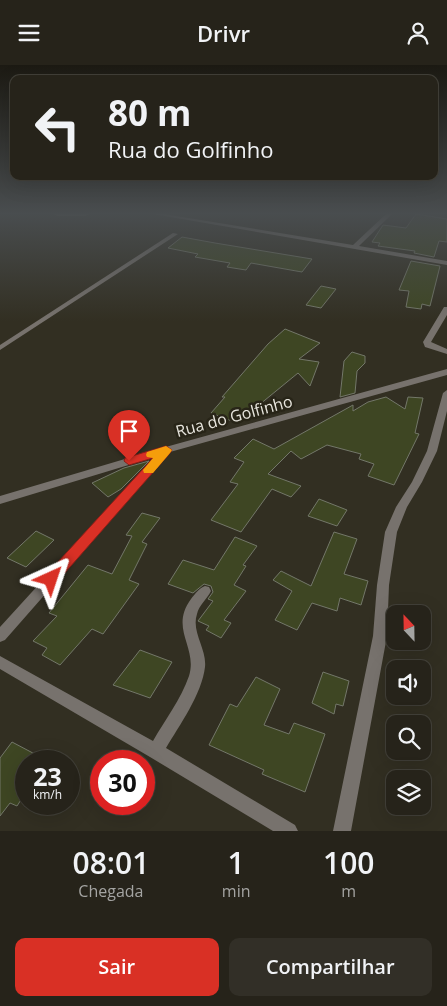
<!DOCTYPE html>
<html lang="pt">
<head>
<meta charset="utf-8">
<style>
	:root { --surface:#26231a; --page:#322f27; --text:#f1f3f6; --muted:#a4a4a2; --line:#424039; --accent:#d93025 }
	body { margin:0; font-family:"Open Sans",sans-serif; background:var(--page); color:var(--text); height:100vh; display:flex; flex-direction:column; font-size:19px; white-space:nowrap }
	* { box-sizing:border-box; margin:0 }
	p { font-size:16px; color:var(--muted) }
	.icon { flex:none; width:28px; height:28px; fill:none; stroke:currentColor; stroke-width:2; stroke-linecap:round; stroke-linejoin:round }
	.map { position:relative; height:766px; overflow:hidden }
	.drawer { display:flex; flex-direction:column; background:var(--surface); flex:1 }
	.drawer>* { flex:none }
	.hud { position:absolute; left:10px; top:10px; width:428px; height:105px; border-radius:10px; box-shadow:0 5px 20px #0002,0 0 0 1px var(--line); background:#26231a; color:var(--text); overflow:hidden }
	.needle { width:32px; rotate:338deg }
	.buttons { position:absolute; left:386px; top:540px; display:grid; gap:10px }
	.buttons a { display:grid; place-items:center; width:45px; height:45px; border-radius:10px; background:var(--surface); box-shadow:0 5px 20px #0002,0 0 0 1px var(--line); font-size:25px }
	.speed { position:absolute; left:15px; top:685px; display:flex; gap:10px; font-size:25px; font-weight:700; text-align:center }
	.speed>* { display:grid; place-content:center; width:65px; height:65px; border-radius:50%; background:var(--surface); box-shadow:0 5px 20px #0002,0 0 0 1px var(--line); line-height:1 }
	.speed small { font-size:12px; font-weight:400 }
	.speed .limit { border:8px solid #d22; background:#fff; color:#111 }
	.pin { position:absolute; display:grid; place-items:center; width:42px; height:42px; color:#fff; margin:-51px -21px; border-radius:50% 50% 50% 0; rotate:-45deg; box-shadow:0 0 5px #0007 }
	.pin .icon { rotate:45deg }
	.me { position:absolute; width:55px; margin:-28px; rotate:42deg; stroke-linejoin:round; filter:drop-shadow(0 0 4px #0008) }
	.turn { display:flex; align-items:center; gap:18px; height:105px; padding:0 15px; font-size:22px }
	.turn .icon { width:65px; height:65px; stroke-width:2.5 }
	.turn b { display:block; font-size:35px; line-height:42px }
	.eta { display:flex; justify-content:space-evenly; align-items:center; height:85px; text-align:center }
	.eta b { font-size:30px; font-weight:600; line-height:35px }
	.button { display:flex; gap:10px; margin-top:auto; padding:10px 15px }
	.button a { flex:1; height:58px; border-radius:10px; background:var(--accent); color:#fff; font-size:20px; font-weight:600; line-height:58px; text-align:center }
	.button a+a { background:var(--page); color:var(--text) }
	header { display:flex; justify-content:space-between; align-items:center; height:65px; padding:0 15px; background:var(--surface); font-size:22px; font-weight:600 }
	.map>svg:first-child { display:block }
	.building { fill:#3e4623; stroke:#737769 }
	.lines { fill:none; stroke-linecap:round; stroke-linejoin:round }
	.lane { fill:#77726d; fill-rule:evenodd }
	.street { fill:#77726d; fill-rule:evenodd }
	.route { fill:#d93025; stroke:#8d1f18 }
	.slow { fill:#f59e0b }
	.labels { text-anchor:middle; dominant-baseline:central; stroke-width:5; stroke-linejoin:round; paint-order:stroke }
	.street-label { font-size:16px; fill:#e7e5dd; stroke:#282518 }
</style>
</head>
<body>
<header><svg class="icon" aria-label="menu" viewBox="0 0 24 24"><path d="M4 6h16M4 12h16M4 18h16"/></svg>Drivr<svg class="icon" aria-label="person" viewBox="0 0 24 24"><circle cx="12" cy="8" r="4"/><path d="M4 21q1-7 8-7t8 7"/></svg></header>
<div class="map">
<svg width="447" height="766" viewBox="0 0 447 766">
	<rect width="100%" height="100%" fill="#322f22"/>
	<path class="building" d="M416,149L447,154V177L439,176L434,192L414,188L415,186L378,181L380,178L372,177L383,160L406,163Z
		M182,172L215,178L312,194L302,207L251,198L246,205L227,202L230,198L195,192L198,189L168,183Z
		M411,196L440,201L430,241L422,239L421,244L406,242L409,226L399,225Z
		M321,221L336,224L321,243L306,240Z
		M285,264L320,278L299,294L319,297L310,321L298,308L237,358L211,348L225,332H222L268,279Z
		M352,287L365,291V298L357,306L355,328L340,332L344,296Z
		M386,332L405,344L408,332L423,333L415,368L419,369L394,420L368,411L374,399L359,394L361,389L327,380L301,394L291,386L268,409L301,421L291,432L272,424L241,467L211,455L238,419L230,417L244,397L234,393L253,374L274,384L353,340V346L368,337Z
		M149,396L121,424L108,432L92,418L124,403Z
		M319,434L347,445L337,461L308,451Z
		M142,448L160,453L142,477L147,479L129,515L139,519L103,569L92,564L60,600L42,590L47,583L33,576L57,551L49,548L88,500L112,509L132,471L126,470Z
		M36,466L54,475L26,502L7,493Z
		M334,467L357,474L344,509L368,516L361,540L340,533L337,546L312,538L297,565L275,555L292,526L273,515L281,506L311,521Z
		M235,472L257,481L243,500L246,501L234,520L246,526L224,555L231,558L221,573L206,565L209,561L198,556L213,536L208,534L213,527L211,521L204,519L193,528L168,519L183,495L214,505Z
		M140,585L172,597L150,633L113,620Z
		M323,607L349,616L343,641L336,639L334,649L312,638Z
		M256,612L280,624L264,660L289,669L294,658L325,669L305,727L262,709L264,705L209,680L230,639L237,642Z
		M12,677L48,696H26V727L17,741L10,738L0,751V693Z"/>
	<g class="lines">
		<path class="lane" d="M173,168L178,169L0,285V280Z"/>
		<path class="street" d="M54,149H89L86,151H57Z
			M153,149H164L353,180L386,149H392L359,181L447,196V200Z
			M444,242H447V250L431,277L447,284V289L425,282L423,277Z
			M447,304V310L170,387L5,575L0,577V562L155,392L0,439V431L162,383Z
			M447,325V346L437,386L422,417L407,442L397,467L389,520L387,571L351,766H333L373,571L377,520L385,467L396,442L412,417L427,386L443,328Z
			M205,521L209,522L211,526C207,534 199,540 197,549C191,567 207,584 205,602C202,629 179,661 166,683L295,760L298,766H273L150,692L0,604V591L153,676C165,655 181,634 189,611C198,582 169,564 191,534C195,529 199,523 205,521Z"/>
	</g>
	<linearGradient id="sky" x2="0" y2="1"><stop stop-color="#1c1a13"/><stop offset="0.58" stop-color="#494d4f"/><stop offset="1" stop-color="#494d4f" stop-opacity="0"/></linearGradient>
	<rect width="447" height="256" fill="url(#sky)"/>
	<path class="route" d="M166,381L172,385L170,388L56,518L51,520L46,518L44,514L46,510L153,393L129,400L124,396L125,393Z"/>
	<path class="slow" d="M166,381L172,385L170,388L153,408H144L143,405L153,393L147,392L146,390L147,387Z"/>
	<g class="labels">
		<g class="street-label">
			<text transform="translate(234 351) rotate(-15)">Rua do Golfinho</text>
		</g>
	</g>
</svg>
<div class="buttons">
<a><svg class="needle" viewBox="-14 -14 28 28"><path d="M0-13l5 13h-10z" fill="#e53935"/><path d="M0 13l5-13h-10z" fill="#a4a4a2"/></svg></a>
<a><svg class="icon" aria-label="sound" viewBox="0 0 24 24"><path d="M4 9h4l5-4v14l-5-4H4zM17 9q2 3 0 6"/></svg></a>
<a><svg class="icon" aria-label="search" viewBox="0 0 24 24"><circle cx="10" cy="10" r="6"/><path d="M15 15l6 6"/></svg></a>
<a><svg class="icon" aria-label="layers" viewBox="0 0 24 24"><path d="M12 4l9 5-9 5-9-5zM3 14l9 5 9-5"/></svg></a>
</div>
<div class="speed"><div>23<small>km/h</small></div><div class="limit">30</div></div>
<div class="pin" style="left:129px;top:396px;background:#d93025"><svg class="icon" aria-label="arrive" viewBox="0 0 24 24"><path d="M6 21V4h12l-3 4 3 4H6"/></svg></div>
<svg class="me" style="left:51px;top:514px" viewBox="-20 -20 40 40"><path d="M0-17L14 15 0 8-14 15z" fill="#d93025" stroke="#fff" stroke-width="4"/></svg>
<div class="hud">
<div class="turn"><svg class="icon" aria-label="left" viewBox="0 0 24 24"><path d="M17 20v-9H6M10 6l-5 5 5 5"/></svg><div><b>80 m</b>Rua do Golfinho</div></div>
</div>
</div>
<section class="drawer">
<div class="eta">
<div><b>08:01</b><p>Chegada</p></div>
<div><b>1</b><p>min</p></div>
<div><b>100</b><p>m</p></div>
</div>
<div class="button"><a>Sair</a><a>Compartilhar</a></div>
</section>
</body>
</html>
